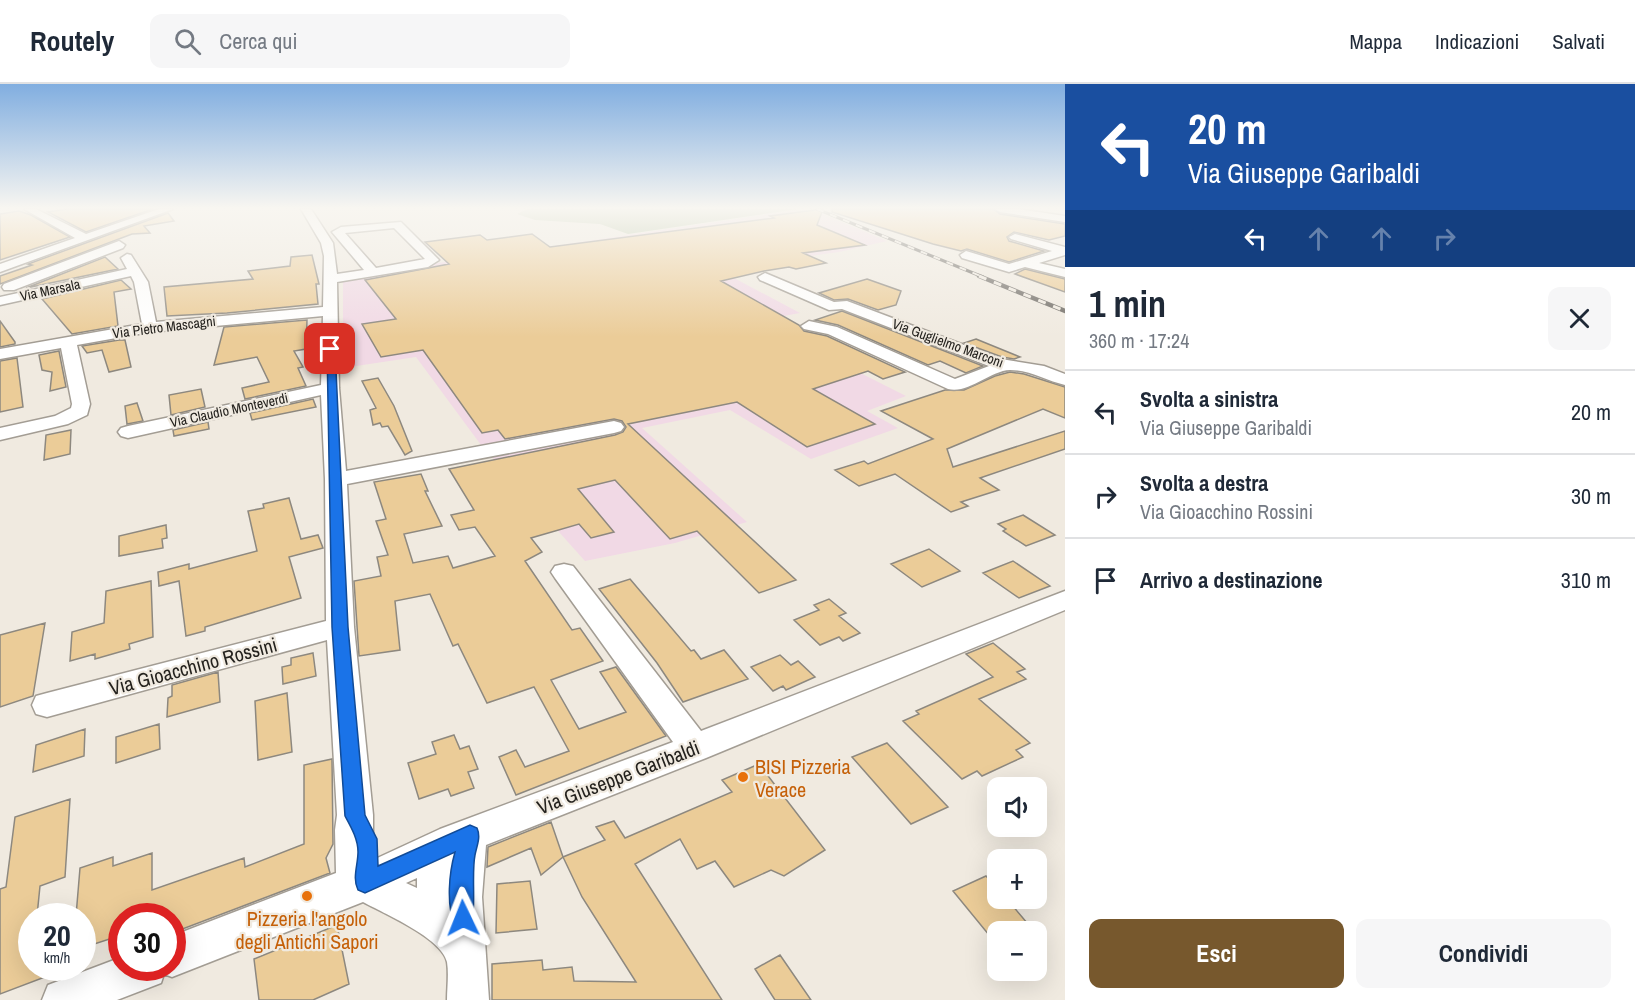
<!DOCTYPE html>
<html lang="it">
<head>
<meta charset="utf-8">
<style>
	:root { --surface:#fff; --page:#f6f6f7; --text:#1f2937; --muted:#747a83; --line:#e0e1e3; --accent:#77582d }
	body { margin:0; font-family:"Archivo Narrow",sans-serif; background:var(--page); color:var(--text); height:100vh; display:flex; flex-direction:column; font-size:22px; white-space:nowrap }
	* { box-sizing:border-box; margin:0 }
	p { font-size:20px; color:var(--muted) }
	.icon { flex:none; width:33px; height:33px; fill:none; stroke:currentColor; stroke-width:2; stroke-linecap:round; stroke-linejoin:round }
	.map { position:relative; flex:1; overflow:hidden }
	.drawer { display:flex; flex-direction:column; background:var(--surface); width:570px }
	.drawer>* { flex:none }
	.hud { background:#1a4fa0; color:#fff; overflow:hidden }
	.fabs { position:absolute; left:987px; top:693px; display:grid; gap:12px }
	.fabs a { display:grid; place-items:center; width:60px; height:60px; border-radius:12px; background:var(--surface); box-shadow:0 6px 24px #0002; font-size:30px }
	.speed { position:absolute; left:18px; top:819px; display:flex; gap:12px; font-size:30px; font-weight:700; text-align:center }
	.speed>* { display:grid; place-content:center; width:78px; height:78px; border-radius:50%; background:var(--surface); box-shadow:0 6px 24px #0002; line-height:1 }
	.speed small { font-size:15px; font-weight:400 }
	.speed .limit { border:9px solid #d22; background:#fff; color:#111 }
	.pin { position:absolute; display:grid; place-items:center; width:51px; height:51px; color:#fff; margin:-26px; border-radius:12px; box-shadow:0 3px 9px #0006 }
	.me { position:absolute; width:66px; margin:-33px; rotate:358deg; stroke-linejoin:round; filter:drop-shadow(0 0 4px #0008) }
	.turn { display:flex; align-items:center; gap:21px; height:126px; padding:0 24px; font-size:27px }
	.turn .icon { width:78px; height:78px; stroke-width:2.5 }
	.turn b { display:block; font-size:42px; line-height:51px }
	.lanes { display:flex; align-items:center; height:57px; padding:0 24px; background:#0003; justify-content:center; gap:30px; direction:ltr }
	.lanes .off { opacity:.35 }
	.round { display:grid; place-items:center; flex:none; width:63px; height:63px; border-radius:12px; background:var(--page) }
	.summary { display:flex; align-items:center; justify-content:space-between; height:102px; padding:0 24px }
	h1 { font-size:36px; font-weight:700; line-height:45px }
	.cta { display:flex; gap:12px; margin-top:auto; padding:12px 24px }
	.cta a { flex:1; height:69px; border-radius:12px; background:var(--accent); color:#fff; font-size:24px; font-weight:700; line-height:69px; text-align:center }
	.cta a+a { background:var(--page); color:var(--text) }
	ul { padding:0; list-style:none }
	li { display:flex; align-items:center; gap:18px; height:84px; padding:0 24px; border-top:2px solid var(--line) }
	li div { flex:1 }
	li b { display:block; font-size:22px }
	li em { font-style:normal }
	header { display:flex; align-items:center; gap:36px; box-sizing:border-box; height:84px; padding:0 30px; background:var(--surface); border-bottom:2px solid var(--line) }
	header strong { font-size:28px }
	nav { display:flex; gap:33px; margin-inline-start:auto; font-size:21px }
	.search { width:420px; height:54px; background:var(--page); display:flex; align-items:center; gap:15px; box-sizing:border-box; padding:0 21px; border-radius:12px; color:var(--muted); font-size:22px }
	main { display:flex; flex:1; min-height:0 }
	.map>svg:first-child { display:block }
	.industrial { fill:#f1d9e5 }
	.green { fill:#b3c3a2 }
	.building { fill:#ebcc98; stroke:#8d887f; stroke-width:1.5 }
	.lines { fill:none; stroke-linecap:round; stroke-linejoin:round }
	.minor-casing { stroke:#a39d94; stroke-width:3 }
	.minor { fill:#fff; fill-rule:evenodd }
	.rail-far1-casing { stroke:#6e6a64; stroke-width:3 }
	.rail-casing { stroke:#6e6a64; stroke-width:4.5 }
	.rail-far1 { stroke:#f0eae0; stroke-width:2; stroke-dasharray:7; stroke-linecap:butt }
	.rail { stroke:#f0eae0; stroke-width:3; stroke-dasharray:8; stroke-linecap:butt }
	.route { fill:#1a73e8; stroke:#114b97; stroke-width:1.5 }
	.food-dot { fill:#e8710a; stroke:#f0eae0; stroke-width:2 }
	.labels { text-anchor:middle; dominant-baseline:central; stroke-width:4.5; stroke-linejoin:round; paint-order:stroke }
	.far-street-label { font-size:14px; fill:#24221e; stroke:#f0eae0 }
	.near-street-label { font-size:20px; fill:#24221e; stroke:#f0eae0 }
	.near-food-label { font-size:20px; fill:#c56008; stroke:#f0eae0; text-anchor:start }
</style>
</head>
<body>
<header>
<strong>Routely</strong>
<div class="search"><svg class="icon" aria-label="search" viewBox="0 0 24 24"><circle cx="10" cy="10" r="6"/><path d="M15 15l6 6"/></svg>Cerca qui</div>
<nav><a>Mappa</a><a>Indicazioni</a><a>Salvati</a></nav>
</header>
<main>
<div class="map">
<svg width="1065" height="916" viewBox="0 0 1065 916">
	<rect width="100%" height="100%" fill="#f0eae0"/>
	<path class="industrial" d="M805,125L813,126L887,157L839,168L717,185L800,229L757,237L906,312L867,327L898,344L811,375L730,326L642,344L747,438L675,459L585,477L481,361L416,273L343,284V193Z"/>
	<path class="green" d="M527,125H798L628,150L600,140L535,136L517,130Z"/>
	<path class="building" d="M67,125H153L86,148L48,128Z
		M823,125L817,141L865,161L803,169L826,179L796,185L789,183L764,187L721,197L799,241L804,247L827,252L905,288L883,295L868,287L813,305L875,340L807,363L737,318L628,340L796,496L759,509L697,447L670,455L615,396L578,405L614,448L591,454L579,440L531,454L542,468L525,477L572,546L580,544L603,577L551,596L579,645L626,628L600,588L616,583L666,652L516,711L499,673L516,666L525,683L569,667L534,603L487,619L458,560L453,562L430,510L395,517L400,566L359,572L354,497L381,492L377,473L388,471L376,437L386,435L374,398L421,390L428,407H425L442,442L404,450L413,479L448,472L453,484L495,472L475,443L459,446L451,431L474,426L449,385L615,351L623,348L626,343L622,337L614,335L505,355L498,346L482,349L423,266L381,273L362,240L396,235L365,196L449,180L425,158L480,151L487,156L532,150L550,163L774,134L770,132Z
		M832,125H993L1000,130L1065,140V152L1049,156L1014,148L1007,153L1009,157L1044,167L1009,178L967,165L961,167L933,160L832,128Z
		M19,127L31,131L70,153L0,176V130Z
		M168,129L174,137L144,142L150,149L132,150L0,200V192L32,181L28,180Z
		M312,171L319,200H316L318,220L227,229L167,232L164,203L253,195L248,187L290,182L291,173Z
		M105,173L118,185L26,204Z
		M1025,185L1065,195V208L1015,190Z
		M867,195L901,207L896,221L878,226L848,215L834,216L819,209Z
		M121,196L131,205L114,208L118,242L72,250L42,215Z
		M842,227L983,282L966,289L940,277L928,281L838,241L815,236Z
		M307,236L306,265L294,267L303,283L298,284L306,302L245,315L242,304L269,298L257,273L214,281L224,243Z
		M0,237L15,258V260L0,263Z
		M976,255L1020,273L1014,275L1002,273L964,259Z
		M119,256H125L131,283L109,288L102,266L87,269L82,262Z
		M59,267L66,303L50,307L52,288L42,286L39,271Z
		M17,274L23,323L0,328V277Z
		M1010,288L1024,290L1065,303V334L1043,325L947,365L953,383L1065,347V365L980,394L999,406L961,418L968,422L951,428L895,390L859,402L835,386L864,377L868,380L933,355L881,327L945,306H964L995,292Z
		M378,294L394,322L412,367L405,371L388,342L382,343L380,339L373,341L370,326L376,324L362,297Z
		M201,305L205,323L171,331L169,311Z
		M313,315L316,323L252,336L250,329Z
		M137,319L143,337L127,340L125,322Z
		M208,338L209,345L174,352L173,346Z
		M71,346L70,370L44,376L46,351Z
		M289,414L301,455L318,451L323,464L289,473L301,514L205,543V547L186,552L179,497L159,502L158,488L189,480V485L257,467L248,427L264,424L263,420Z
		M1023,431L1055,451L1026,462L1003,447L1006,445L998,440Z
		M166,441L167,454L162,455L163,464L119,472V452Z
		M929,465L960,487L922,503L891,480Z
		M1013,477L1050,502L1019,514L983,489Z
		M630,495L691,567L694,566L701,575L724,566L748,595L683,618L657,579L599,505Z
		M151,497L153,553L129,560L130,565L95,575V570L70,577L72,548L104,539L106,507Z
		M829,515L846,529L839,532L860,549L843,557L839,553L820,561L794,536L819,526L814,521Z
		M45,539L33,612L0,623V551Z
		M993,559L1025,585L1017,588L1026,595L979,615L1030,659L1016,666L1023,673L982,692L977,687L962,695L903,637L919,630L916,627L993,593L966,570Z
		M313,569L316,592L283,600L282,583L291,581V574Z
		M780,571L791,581L798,577L815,593L786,606L783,602L773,607L751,583Z
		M218,588L220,618L167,633L168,614L172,612V601Z
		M287,609L292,668L258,676L255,617Z
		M159,640L160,665L116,679V653Z
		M85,645L84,672L33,688L36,661Z
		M454,651L460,665L469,662L478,685L468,688L474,704L451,712L448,705L419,715L408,679L436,670L432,658Z
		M887,659L948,723L911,740L852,673Z
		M332,675L333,760L326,774L330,789L172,849V832H122V851L82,864V832H76L80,784L113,773V782L152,769V806L244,774L245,783L304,760V681Z
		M759,680L825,766L784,792L771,786L734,803L715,777L697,785L680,755L635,780L722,916H492V880L542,876L543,886L572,883L574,897L636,898L582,813L563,773L605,756L596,743L614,737L625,754L732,708L722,696Z
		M70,715L65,793L40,802L37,832H32V884L66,885L0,910V805L6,803L15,733Z
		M551,738L563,773L541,791L531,764L487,783L488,763Z
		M986,792L998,805V814H1006L1028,840L1013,848H998V862L953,807Z
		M530,797L537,845L496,849L497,800Z
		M337,841L349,900L313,916H259L254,875Z
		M780,871L811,916H775L755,885Z"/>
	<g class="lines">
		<defs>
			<path id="minor" d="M24,125H36L86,150L159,125H173L0,188V180L75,154Z
				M301,125H311L333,159L337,190L364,186L332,148L341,143L401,138L439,176L428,183L337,198L339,304L346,387L614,337L621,339L624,343L621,347L614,349L347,400L354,543L373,731V776L440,745L673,658L555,494L551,488L555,482L564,480L573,482L701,647L1065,507V526L706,674L486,761L482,813L489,916H447C447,904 449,890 447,878C442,854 383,829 363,818L172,893L164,890L161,899L117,916H42L48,901L122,873V884H172V852L336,789L335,746L337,731L327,556L47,633L36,630L32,621L36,612L47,609L326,537L325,395L321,311L128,354L121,352L118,348L121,344L128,342L321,301L323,232L150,248L77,261L90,320L87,331L68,340L0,356V344L55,332L71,324L72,320L61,264L0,275V265L142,240L134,198L131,192L0,221V213L127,185L121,174L127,170L131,171L148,198L156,238L323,223L324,172L321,159ZM394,144L425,175L376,184L345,149ZM417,794V804L406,799Z
				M995,125H1018L1065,132V138L1000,128Z
				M1015,150L1065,163V171L1039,179L1065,185V193L1025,183L1009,188L962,174L960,171L966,167L1009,180L1052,167L1011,155L1009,153Z
				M119,157L125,161L123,164L14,206H4L2,203L4,200Z
				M765,189L834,218L847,217L1001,275L1044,282L1065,290V301C1047,297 1030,286 1010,286C989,287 969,310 948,305L828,250L804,245L801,242L809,237L837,243L955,295L989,282L842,225L829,226L760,196L758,193Z"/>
		</defs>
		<use href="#minor" class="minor-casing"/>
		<use href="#minor" class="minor"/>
		<defs>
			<path id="rail-far1" d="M817,125L983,193"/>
			<path id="rail" d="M979,192L1065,227"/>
		</defs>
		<use href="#rail-far1" class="rail-far1-casing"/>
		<use href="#rail" class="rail-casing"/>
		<use href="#rail-far1" class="rail-far1"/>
		<use href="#rail" class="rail"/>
	</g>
	<linearGradient id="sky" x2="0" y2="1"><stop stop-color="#81aee0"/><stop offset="0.49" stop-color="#f8f6f1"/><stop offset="1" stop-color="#f8f6f1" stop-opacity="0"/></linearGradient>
	<rect width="1065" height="253" fill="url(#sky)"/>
	<path class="route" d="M327,263L335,265L348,543L365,731L377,755L378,782L470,741L477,744C481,753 477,761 475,771C471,791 477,827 470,842L463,845L455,842C446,821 449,789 455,768L365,809L358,806C352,794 358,781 358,768C358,755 351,743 345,732L332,543Z"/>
	<g class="food-dot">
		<circle cx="743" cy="693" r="6"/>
		<circle cx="307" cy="812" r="6"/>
	</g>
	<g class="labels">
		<g class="far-street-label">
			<text transform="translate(50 206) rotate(-12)">Via Marsala</text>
			<text transform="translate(164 243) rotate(-7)">Via Pietro Mascagni</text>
			<text transform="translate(948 259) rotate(20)">Via Guglielmo Marconi</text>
			<text transform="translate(229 326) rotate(-12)">Via Claudio Monteverdi</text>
		</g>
		<g class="near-street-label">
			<text transform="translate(193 582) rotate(-15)">Via Gioacchino Rossini</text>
			<text transform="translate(618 693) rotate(-21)">Via Giuseppe Garibaldi</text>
		</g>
		<g class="near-food-label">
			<text x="755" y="682">BISI Pizzeria<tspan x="755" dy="23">Verace</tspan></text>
			<text x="307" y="834" text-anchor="middle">Pizzeria l'angolo<tspan x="307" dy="23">degli Antichi Sapori</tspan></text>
		</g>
	</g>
</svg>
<div class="fabs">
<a><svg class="icon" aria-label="sound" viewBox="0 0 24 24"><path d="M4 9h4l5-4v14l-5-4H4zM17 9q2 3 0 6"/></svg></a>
<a>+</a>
<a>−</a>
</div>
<div class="speed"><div>20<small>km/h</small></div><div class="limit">30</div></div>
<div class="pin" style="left:330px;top:265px;background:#d93025"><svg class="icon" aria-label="arrive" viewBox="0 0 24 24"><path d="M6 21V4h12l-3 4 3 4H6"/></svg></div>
<svg class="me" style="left:463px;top:834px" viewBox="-20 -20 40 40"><path d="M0-17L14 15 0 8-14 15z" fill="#1a73e8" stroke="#fff" stroke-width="4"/></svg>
</div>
<section class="drawer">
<div class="hud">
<div class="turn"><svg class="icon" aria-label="left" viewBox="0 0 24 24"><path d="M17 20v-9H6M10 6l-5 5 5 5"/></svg><div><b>20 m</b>Via Giuseppe Garibaldi</div></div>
<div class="lanes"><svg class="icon" aria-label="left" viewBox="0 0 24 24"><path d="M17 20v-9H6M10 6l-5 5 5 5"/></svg><svg class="icon off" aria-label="ahead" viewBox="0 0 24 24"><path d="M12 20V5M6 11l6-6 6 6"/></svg><svg class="icon off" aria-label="ahead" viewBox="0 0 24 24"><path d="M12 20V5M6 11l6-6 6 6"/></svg><svg class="icon off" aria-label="right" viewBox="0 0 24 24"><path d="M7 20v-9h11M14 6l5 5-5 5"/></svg></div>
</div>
<div class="summary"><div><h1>1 min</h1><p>360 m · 17:24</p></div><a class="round"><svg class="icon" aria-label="close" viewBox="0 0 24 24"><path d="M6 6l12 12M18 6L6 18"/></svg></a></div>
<ul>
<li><svg class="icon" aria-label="left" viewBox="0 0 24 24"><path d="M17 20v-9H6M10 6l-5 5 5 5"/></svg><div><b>Svolta a sinistra</b><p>Via Giuseppe Garibaldi</p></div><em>20 m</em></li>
<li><svg class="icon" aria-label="right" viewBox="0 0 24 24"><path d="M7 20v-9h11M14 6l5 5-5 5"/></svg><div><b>Svolta a destra</b><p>Via Gioacchino Rossini</p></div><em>30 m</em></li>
<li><svg class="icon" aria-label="arrive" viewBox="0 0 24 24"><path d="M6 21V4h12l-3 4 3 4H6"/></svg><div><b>Arrivo a destinazione</b></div><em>310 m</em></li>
</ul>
<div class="cta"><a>Esci</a><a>Condividi</a></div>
</section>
</main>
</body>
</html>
